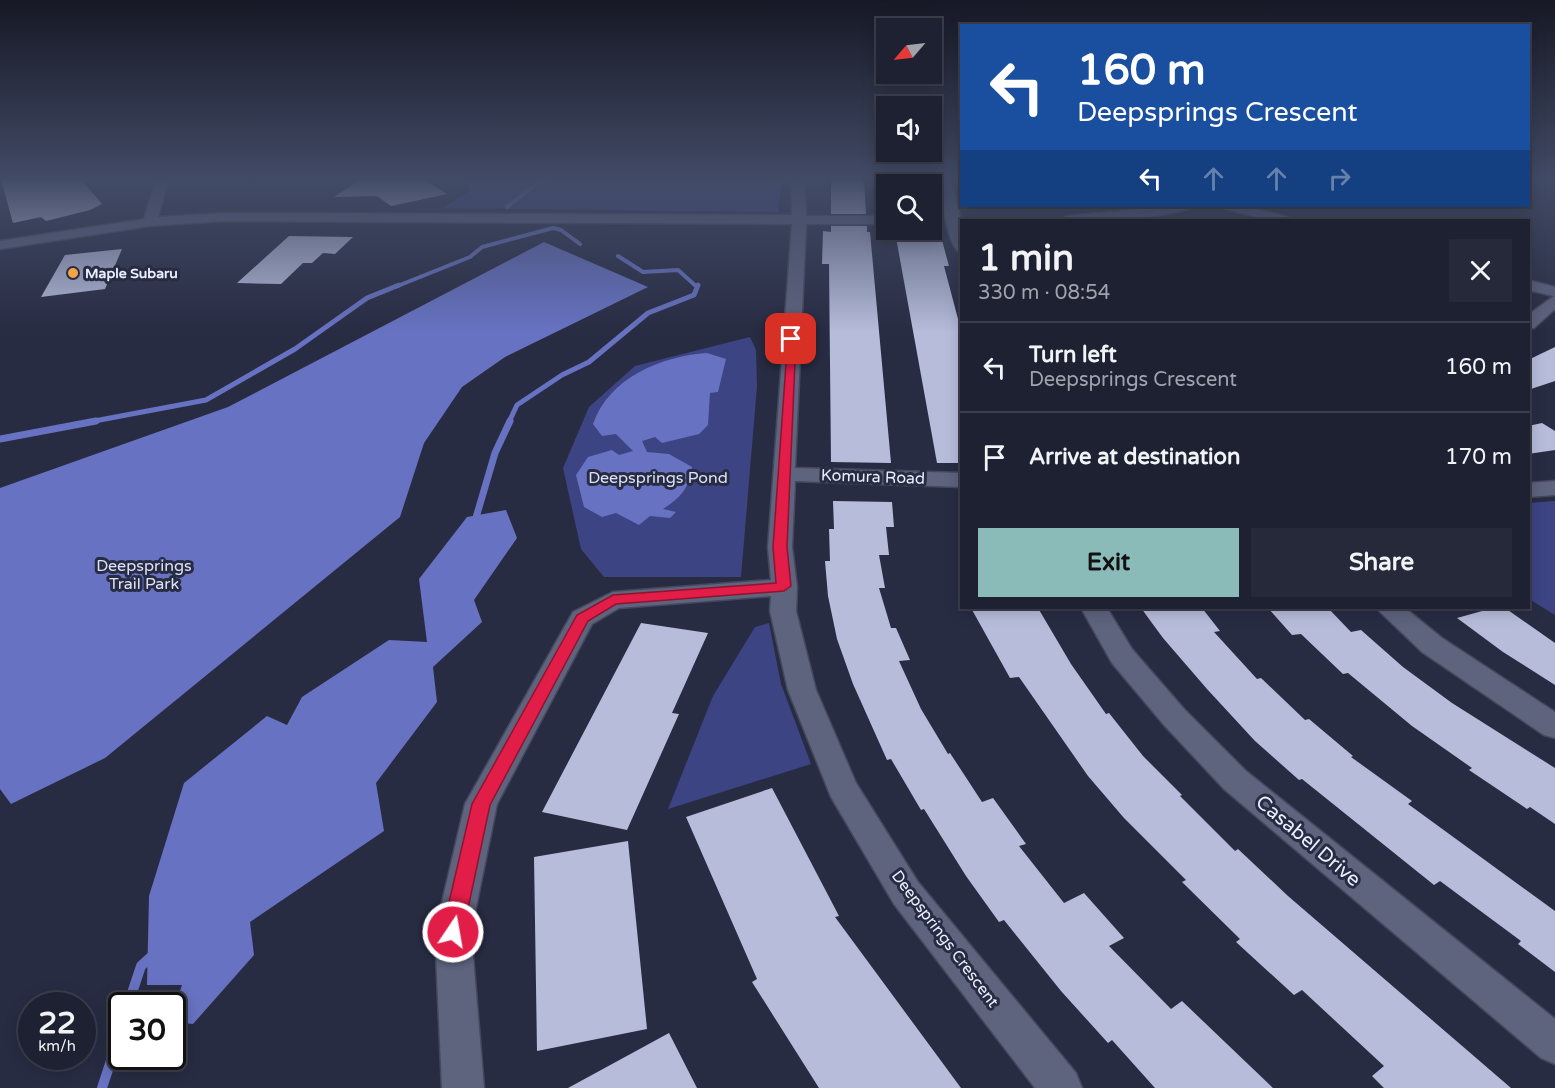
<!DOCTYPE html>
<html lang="en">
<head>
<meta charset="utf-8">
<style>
	:root { --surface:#1e2132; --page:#26293a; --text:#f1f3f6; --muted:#a1a3ac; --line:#3c3e4d; --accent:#8bbbb9 }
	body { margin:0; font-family:"Varela Round",sans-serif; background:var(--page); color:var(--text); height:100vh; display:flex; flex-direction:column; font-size:22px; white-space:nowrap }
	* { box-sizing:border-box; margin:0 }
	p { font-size:20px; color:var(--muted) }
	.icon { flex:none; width:33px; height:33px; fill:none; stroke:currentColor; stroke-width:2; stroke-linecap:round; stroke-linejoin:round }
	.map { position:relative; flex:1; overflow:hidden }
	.side { position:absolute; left:960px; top:219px; width:570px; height:390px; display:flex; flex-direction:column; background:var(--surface); border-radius:0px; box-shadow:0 3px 15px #0003,0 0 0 2px var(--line) }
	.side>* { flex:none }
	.banner { position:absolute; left:960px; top:24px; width:570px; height:183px; border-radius:0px; box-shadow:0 3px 15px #0003,0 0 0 2px var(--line); background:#1a4fa0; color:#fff; overflow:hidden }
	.needle { width:39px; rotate:242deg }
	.buttons { position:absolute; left:876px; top:18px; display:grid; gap:12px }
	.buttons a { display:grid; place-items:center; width:66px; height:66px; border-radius:0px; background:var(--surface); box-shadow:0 3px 15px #0003,0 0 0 2px var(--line); font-size:30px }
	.speed { position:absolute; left:18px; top:992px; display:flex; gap:12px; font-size:30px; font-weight:700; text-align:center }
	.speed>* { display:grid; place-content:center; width:78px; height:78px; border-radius:50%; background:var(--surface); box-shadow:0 3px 15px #0003,0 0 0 2px var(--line); line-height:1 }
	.speed small { font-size:15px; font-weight:400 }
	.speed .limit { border:3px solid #111; border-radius:9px; background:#fff; color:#111 }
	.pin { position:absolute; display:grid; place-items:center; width:51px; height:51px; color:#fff; margin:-26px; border-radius:12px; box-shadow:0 3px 9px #0006 }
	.me { position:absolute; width:66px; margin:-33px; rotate:12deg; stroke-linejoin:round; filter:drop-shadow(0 0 4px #0008) }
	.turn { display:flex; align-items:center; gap:21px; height:126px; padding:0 18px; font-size:27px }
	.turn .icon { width:78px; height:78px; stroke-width:2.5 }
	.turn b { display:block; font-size:42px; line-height:51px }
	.lanes { display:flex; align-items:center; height:57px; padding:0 18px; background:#0003; justify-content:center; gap:30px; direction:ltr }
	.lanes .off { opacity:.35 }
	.round { display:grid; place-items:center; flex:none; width:63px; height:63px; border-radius:0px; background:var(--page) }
	.head { display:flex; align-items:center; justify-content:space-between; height:102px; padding:0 18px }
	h1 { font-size:36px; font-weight:700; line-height:45px }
	.button { display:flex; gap:12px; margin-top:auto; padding:12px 18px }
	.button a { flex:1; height:69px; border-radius:0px; background:var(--accent); color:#111; font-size:24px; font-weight:700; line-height:69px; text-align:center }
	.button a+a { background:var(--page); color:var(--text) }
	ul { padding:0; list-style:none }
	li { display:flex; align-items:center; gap:18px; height:90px; padding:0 18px; border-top:2px solid var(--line) }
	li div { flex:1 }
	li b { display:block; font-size:22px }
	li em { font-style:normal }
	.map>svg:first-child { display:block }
	.green { fill:#3d4484 }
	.water { fill:#6772c2 }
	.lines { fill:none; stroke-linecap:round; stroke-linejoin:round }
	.stream-far3 { stroke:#6772c2; stroke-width:4 }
	.stream-far2 { stroke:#6772c2; stroke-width:5 }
	.stream-far1 { stroke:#6772c2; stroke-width:7 }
	.stream { stroke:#6772c2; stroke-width:10 }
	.building { fill:#b6bcda }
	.minor-casing { stroke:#45485c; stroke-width:3 }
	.minor { fill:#5e637e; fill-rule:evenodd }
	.route { fill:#e11d48; stroke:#92132f; stroke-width:1.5 }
	.poi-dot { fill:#f5a345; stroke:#282c43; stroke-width:2 }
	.labels { text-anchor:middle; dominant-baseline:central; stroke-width:6; stroke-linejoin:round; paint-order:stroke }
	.far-poi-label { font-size:14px; font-weight:bold; fill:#ebeefe; stroke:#282c43; text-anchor:start }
	.street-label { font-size:16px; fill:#ebeefe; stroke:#282c43 }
	.park-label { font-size:16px; fill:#dde2f8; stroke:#282c43 }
	.near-street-label { font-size:20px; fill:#ebeefe; stroke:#282c43 }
</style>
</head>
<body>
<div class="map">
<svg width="1555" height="1088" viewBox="0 0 1555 1088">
	<rect width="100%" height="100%" fill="#282c43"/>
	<path class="green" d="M464,180H782L778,212L443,208L471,190Z
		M750,337L756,350L757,386L741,577H604L581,549L563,468L589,407L635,366Z
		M1555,501V615L1529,599L1528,503Z
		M769,623L781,684L811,764L668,809L713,696L755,627Z"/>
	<path class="water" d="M544,242L648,287L505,357L462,387L424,443L400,517L105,758L11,804L0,789V488L228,407Z
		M707,353L726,359L718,392L710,393L708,425L699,434L662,443L655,437L642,441L647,452L669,454L692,467C689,489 681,497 663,509L676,512L670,518L650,516L639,525L616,513L602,517L584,507L576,475L588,457L612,450L619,455L633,451L616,434L602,436L593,424C609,378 661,356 707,353Z
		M506,510L517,538L474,600L482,622L433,667L437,702L376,783L384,831L250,922L254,955L193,1024L173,1022V1011L182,985H147L149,896L184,783L267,716L287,725L302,697L389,640L427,642L419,579L467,517Z"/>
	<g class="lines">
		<path class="stream-far3" d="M507,207L540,181L551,180
			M618,256L643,272L678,270L697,287
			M395,287L470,257L482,247L553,228L561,230L580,244"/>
		<path class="stream-far2" d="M89,422L206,400L295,349L367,298L399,285
			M509,422L517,405L562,375L589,362L648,313L694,295L698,285"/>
		<path class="stream-far1" d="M0,439L96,421
			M475,521L495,453L510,421"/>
		<path class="stream" d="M128,1005L141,966L153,955
			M102,1088L122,1027"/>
	</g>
	<path class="building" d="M1,180H82L102,204L90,210L46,221L41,217L13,223Z
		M355,180H425L447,194L391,206L377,196L334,197L358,181Z
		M831,180H864L866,214H831Z
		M831,226H867V232H870L891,463L831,462L829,264H822L823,231L831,232Z
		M895,232L940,233L949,266H944L962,334V463H937Z
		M289,236L353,237L335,254L323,253L312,263H303L281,284L237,283Z
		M122,249L105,289L41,297L65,255Z
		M1555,347V381L1528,390V360Z
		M1542,423L1555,431V450L1528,454V426Z
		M833,501L892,502L894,527H886L889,555H879L885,588H879L891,628H896L910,660L899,661L921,709L948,754L950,753L982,802L993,798L1026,844L1019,846L1064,903L1084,893L1124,938L1109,946L1171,1009L1182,1001L1273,1088H1155L1112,1040L1108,1043L1061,991L1004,920L999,922L966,876L924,809L921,810L891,759L887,760L853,684L837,639L828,596L825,561H830L829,529H834Z
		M971,608H1038L1071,664L1106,714L1109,713L1143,756L1182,795L1180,796L1235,851L1238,849L1288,896L1511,1088H1384L1372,1076L1384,1066L1302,990L1294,995L1236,942L1240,939L1182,882L1186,880L1124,818L1088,776L1019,677L1010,678Z
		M1141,608H1202L1220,631L1214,632L1257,679L1261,678L1305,720L1309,719L1353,756L1351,757L1412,801L1408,804L1555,911V972L1518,944L1521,941L1440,881L1434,885L1302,779L1299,780L1255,741L1207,689L1163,638Z
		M1268,608H1328L1351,632L1361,630L1403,667L1452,703L1555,768V824L1530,807L1527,809L1469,770L1472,768L1412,726L1348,673L1343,674L1301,634L1292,635Z
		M1493,608H1505L1555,643V685L1503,652L1457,618Z
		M641,623L708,633L672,713L679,714L627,830L542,812Z
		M772,788L839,916L835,917L961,1088H819L752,982L757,979L686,817Z
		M628,841L647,1029L537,1051L534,857Z
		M669,1033L697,1088H568Z"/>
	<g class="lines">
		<defs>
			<path id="minor" d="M156,180H168L158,217L224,213L792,215V180H804L806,216H886V224H806L795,468L962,473V487L795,481L792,547L797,587L796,611L816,690L856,783L918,882L1076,1073L1082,1088H1035L894,904L831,797L788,690L770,611L771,596L619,608L592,624L497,804L471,932L484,1088H442L435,932L465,804L573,612L613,592L771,580L768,547L792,224L224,221L150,226L0,249V241L144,219Z
				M940,180H952L962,228V253C946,249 942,195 940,180Z
				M1169,206H1191L1189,209C1148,219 1102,225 1060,220L1067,216Z
				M1223,206H1244L1288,217L1290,220H1269L1225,209Z
				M1528,280L1555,287V309L1534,328L1528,329V315L1554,296L1528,290Z
				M1555,481V495L1528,497V483Z
				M1081,608H1107L1132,649L1184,709L1246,771L1555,1019V1064L1541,1058L1224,789L1164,725L1112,663Z
				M1376,608H1405L1442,638L1555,712V738L1544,735L1422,652Z"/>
		</defs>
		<use href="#minor" class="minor-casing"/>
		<use href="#minor" class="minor"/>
	</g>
	<linearGradient id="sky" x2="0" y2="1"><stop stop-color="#161825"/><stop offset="0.54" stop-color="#424b66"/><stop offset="1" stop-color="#424b66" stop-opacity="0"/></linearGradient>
	<rect width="1555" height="332" fill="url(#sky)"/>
	<path class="route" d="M788,336L796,339L787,547L791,586L784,591L616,604L588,621L490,805L463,932L460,938L453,941L445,938L442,932L472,804L577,615L613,595L776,583L773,547Z"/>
	<circle class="poi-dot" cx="73" cy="273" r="6"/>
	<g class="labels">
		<g class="far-poi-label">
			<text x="85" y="273">Maple Subaru</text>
		</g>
		<g class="street-label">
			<text transform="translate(873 477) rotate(2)">Komura Road</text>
			<text transform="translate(945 939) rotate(53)">Deepsprings Crescent</text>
		</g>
		<g class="park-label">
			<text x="658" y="478">Deepsprings Pond</text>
			<text x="144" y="566">Deepsprings<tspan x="144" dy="18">Trail Park</tspan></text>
		</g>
		<g class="near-street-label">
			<text transform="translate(1308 841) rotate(40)">Casabel Drive</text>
		</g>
	</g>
</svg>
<div class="buttons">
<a><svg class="needle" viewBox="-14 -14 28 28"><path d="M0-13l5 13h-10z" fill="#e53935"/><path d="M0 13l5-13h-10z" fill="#a1a3ac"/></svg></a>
<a><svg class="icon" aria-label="sound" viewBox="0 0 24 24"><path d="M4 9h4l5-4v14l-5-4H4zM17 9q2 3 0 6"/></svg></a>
<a><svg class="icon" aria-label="search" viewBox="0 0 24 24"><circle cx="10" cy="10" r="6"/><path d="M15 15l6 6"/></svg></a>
</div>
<div class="speed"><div>22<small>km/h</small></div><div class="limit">30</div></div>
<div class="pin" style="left:791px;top:339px;background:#d93025"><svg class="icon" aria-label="arrive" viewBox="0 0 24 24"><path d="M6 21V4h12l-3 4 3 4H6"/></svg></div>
<svg class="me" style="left:453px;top:932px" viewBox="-20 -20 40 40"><circle r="17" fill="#e11d48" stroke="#fff" stroke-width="3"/><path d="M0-11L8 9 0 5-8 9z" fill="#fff"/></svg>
<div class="banner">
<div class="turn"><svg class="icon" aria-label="left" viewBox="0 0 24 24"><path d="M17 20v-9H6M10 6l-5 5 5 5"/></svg><div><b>160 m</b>Deepsprings Crescent</div></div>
<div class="lanes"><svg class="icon" aria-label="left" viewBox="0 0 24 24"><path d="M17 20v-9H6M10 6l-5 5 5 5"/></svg><svg class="icon off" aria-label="ahead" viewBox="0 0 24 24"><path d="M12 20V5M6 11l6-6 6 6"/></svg><svg class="icon off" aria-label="ahead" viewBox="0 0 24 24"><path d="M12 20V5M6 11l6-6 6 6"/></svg><svg class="icon off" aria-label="right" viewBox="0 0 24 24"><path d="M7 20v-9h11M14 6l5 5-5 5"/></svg></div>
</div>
<section class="side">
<div class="head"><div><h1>1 min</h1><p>330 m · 08:54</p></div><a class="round"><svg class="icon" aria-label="close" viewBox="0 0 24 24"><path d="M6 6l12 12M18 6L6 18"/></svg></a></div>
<ul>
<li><svg class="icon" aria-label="left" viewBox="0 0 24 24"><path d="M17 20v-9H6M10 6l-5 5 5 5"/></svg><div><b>Turn left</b><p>Deepsprings Crescent</p></div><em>160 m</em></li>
<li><svg class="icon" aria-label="arrive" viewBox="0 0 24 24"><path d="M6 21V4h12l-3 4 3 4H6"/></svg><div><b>Arrive at destination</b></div><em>170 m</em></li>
</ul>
<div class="button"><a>Exit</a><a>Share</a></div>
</section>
</div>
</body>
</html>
